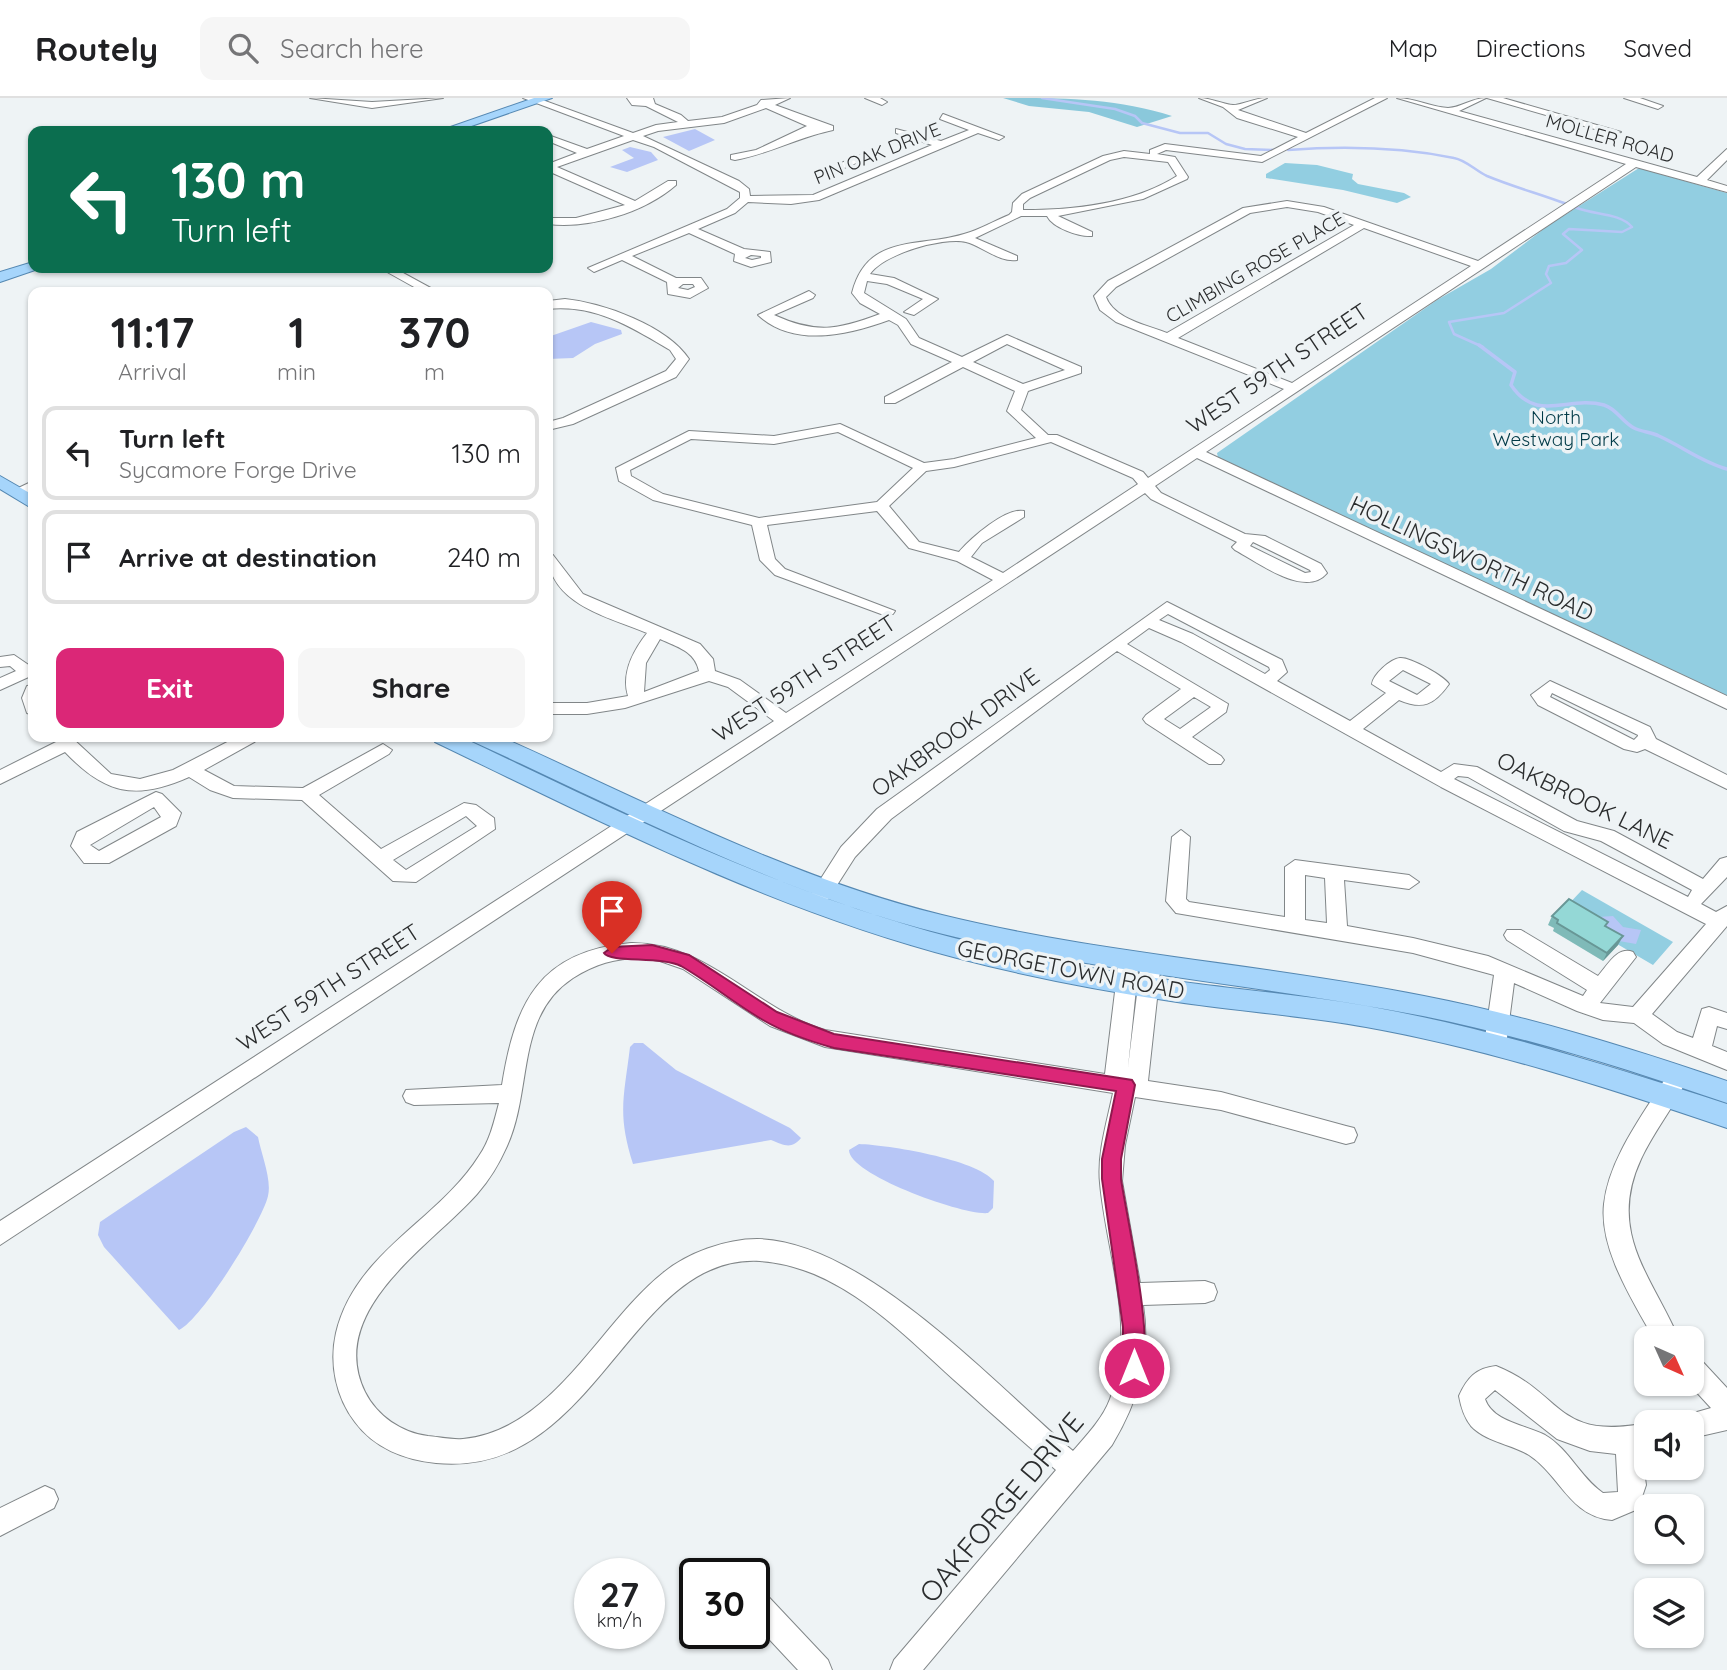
<!DOCTYPE html>
<html lang="en">
<head>
<meta charset="utf-8">
<style>
	:root { --surface:#fff; --page:#f6f6f6; --text:#202124; --muted:#757577; --line:#e0e0e0; --accent:#db2777 }
	body { margin:0; font-family:Quicksand,sans-serif; background:var(--page); color:var(--text); height:100vh; display:flex; flex-direction:column; font-size:26px; white-space:nowrap }
	* { box-sizing:border-box; margin:0 }
	p { font-size:23px; color:var(--muted) }
	.icon { flex:none; width:38px; height:38px; fill:none; stroke:currentColor; stroke-width:2; stroke-linecap:round; stroke-linejoin:round }
	.map { position:relative; flex:1; overflow:hidden }
	.panel { position:absolute; left:28px; top:189px; width:525px; height:455px; display:flex; flex-direction:column; background:var(--surface); border-radius:14px; box-shadow:0 2px 5px #0004 }
	.panel>* { flex:none }
	.top-card { position:absolute; left:28px; top:28px; width:525px; height:147px; border-radius:14px; box-shadow:0 2px 5px #0004; background:#0b6e4f; color:#fff; overflow:hidden }
	.needle { width:46px; rotate:135deg }
	.buttons { position:absolute; left:1634px; top:1228px; display:grid; gap:14px }
	.buttons a { display:grid; place-items:center; width:70px; height:70px; border-radius:14px; background:var(--surface); box-shadow:0 2px 5px #0004; font-size:35px }
	.speed { position:absolute; left:574px; top:1460px; display:flex; gap:14px; font-size:35px; font-weight:700; text-align:center }
	.speed>* { display:grid; place-content:center; width:91px; height:91px; border-radius:50%; background:var(--surface); box-shadow:0 2px 5px #0004; line-height:1 }
	.speed small { font-size:18px; font-weight:400 }
	.speed .limit { border:4px solid #111; border-radius:10px; background:#fff; color:#111 }
	.pin { position:absolute; display:grid; place-items:center; width:60px; height:60px; color:#fff; margin:-72px -30px; border-radius:50% 50% 50% 0; rotate:-45deg; box-shadow:0 0 7px #0007 }
	.pin .icon { rotate:45deg }
	.me { position:absolute; width:77px; margin:-38px; rotate:0deg; stroke-linejoin:round; filter:drop-shadow(0 0 5px #0008) }
	.turn { display:flex; align-items:center; gap:24px; height:147px; padding:0 28px; font-size:32px }
	.turn .icon { width:91px; height:91px; stroke-width:2.5 }
	.turn b { display:block; font-size:49px; line-height:60px }
	.eta { display:flex; justify-content:space-evenly; align-items:center; height:119px; text-align:center }
	.eta b { font-size:42px; font-weight:800; line-height:49px }
	.primary-button { display:flex; gap:14px; margin-top:auto; padding:14px 28px }
	.primary-button a { flex:1; height:80px; border-radius:14px; background:var(--accent); color:#fff; font-size:28px; font-weight:800; line-height:80px; text-align:center }
	.primary-button a+a { background:var(--page); color:var(--text) }
	ul { padding:0; list-style:none }
	li { display:flex; align-items:center; gap:21px; height:94px; margin:0 14px 10px; padding:0 14px; border:4px solid var(--line); border-radius:14px }
	li div { flex:1 }
	li b { display:block; font-size:26px }
	li em { font-style:normal }
	header { display:flex; align-items:center; gap:42px; box-sizing:border-box; height:98px; padding:0 35px; background:var(--surface); border-bottom:2px solid var(--line) }
	header strong { font-size:33px }
	nav { display:flex; gap:38px; margin-inline-start:auto; font-size:24px }
	.search { width:490px; height:63px; background:var(--page); display:flex; align-items:center; gap:18px; box-sizing:border-box; padding:0 24px; border-radius:14px; color:var(--muted); font-size:26px }
	.map>svg:first-child { display:block }
	.green { fill:#92cee1 }
	.forest { fill:#8ac8db }
	.water { fill:#b7c6f6 }
	.lines { fill:none; stroke-linecap:round; stroke-linejoin:round }
	.stream-far1 { stroke:#b7c6f6; stroke-width:2.5 }
	.stream { stroke:#b7c6f6; stroke-width:3.5 }
	.minor-casing { stroke:#818688; stroke-width:2 }
	.major-casing { stroke:#5588b2; stroke-width:2 }
	.minor { fill:#fff; fill-rule:evenodd }
	.major { fill:#a6d5fb; fill-rule:evenodd }
	.wall { fill:#7fbab8 }
	.shaded-wall { fill:#689796 }
	.building { fill:#94d8d6; stroke:#689796; stroke-width:2 }
	.route { fill:#db2777; stroke:#8e194d; stroke-width:2 }
	.labels { text-anchor:middle; dominant-baseline:central; stroke-width:7; stroke-linejoin:round; paint-order:stroke }
	.far-street-label { font-size:19px; fill:#2b2d2e; stroke:#eef3f5 }
	.far-park-label { font-size:19px; fill:#003a47; stroke:#eef3f5 }
	.street-label { font-size:23px; fill:#2b2d2e; stroke:#eef3f5 }
	.near-street-label { font-size:28px; fill:#2b2d2e; stroke:#eef3f5 }
</style>
</head>
<body>
<header>
<strong>Routely</strong>
<div class="search"><svg class="icon" aria-label="search" viewBox="0 0 24 24"><circle cx="10" cy="10" r="6"/><path d="M15 15l6 6"/></svg>Search here</div>
<nav><a>Map</a><a>Directions</a><a>Saved</a></nav>
</header>
<div class="map">
<svg width="1727" height="1572" viewBox="0 0 1727 1572">
	<rect width="100%" height="100%" fill="#eef3f5"/>
	<path class="green" d="M1285,65L1317,67L1353,76L1352,81L1358,86L1404,95L1411,99L1397,105L1343,92L1266,80V76Z
		M1639,70L1727,95V601L1218,360L1217,355L1437,202L1491,171L1549,127Z
		M1582,792L1673,844L1653,867L1600,836L1565,810Z"/>
	<path class="forest" d="M1003,0C1062,0 1116,0 1172,18L1137,29L1089,14L1029,8Z"/>
	<path class="water" d="M695,31L715,42L689,53L663,39Z
		M630,49L651,54L658,62L627,74L610,69L634,60L622,52Z
		M591,224L621,232L622,236L595,246L573,260L548,261V239Z
		M1613,818L1623,829L1641,832L1636,846L1619,843L1598,819Z
		M634,945H643L676,972L790,1030L801,1040C791,1052 784,1047 771,1042L633,1066C617,1016 624,999 630,949Z
		M246,1029L258,1039C261,1055 272,1082 268,1098C262,1124 202,1221 179,1232L104,1149L98,1137L100,1124L234,1034Z
		M859,1046C888,1047 976,1061 994,1083L993,1110L988,1115C965,1118 849,1077 849,1052Z"/>
	<g class="lines">
		<path class="stream-far1" d="M1042,0L1115,11L1135,18L1142,25L1180,35H1208L1226,46L1245,51L1274,52
			M1288,52C1343,48 1400,49 1454,60C1466,62 1476,73 1487,78C1516,90 1547,98 1577,110C1595,117 1620,115 1632,129L1622,134L1569,131L1563,136L1582,152L1566,165L1549,168L1546,176L1551,185L1504,215L1449,224L1454,236L1483,249"/>
		<path class="stream" d="M1479,247L1515,274L1511,287C1537,326 1568,297 1604,307C1617,311 1622,324 1634,330C1642,334 1651,334 1659,338C1683,349 1702,364 1727,371"/>
		<defs>
			<path id="minor" d="M310,0L372,4L443,0L372,10Z
				M523,0H537L633,35L656,27L678,24L646,8L632,7L627,0H653L655,6L681,17L688,23L722,19L757,7L761,2L790,0L775,7L833,28V32C799,39 769,56 735,62L731,61V57L756,52L807,28L766,10L724,25L658,33L643,38L739,83L749,91L750,98L813,97L932,47L896,35V31L941,43L969,32L940,21L943,16L1004,39L999,42L978,35L819,102L791,106L748,104L735,115L698,131L744,151L770,154L771,164L751,169L734,163L735,156L689,135L632,158L676,180H701L708,190L690,200L668,196L667,184L622,162L594,174L588,170L727,111L740,100V94L654,49L633,42L557,69L635,103L668,83H676V87C644,115 589,131 548,126V120H576L625,107L548,73V66L577,55L548,43V37L587,51L624,38ZM751,157L761,158V160L752,162L745,160ZM683,186H693L695,189L688,192L678,190Z
				M865,0H880L887,4L882,7Z
				M1199,0C1211,0 1222,6 1233,7C1242,7 1255,0 1267,0L1238,12L1306,35L1375,0H1387L1262,64L1166,52L1157,56L1175,59L1188,79L1187,81L1143,101L1058,118L1092,134V138C1079,139 1053,130 1047,118H1021L975,140L1017,158V162C1000,165 982,148 966,144C942,139 884,156 870,176L894,180L938,201L914,217L904,214L923,201L887,186L867,183L864,195L906,221L919,240L962,259L1007,237L1081,269V275L1028,293L1021,312L1048,337H1057L1143,374L1148,380L1284,291L1116,224L1100,212L1094,198L1108,183L1243,110L1287,103L1324,109L1478,163L1626,66L1397,0C1415,0 1431,9 1448,10C1460,10 1472,0 1486,0L1459,13L1697,79L1727,51V62L1707,82L1727,88V94L1636,69L1206,354L1727,598V611L1197,360L1155,388L1161,395L1245,436L1265,438L1321,466L1327,475C1305,501 1258,464 1235,452L1232,449L1237,444L1151,401L1145,395L0,1147V1123L774,623L728,589L709,583L625,610L587,616H548V605H587L628,598C621,575 633,553 647,535C609,519 548,506 548,455L553,457L583,496L700,546L713,561L715,573L740,582L786,615L993,482L957,463L909,450L877,413L767,427L775,461L785,471L895,513L893,516H881L775,477L760,462L752,427L653,402L619,383L616,370L689,333L774,338L840,326L924,365L954,361L1036,340L1007,313L1015,293L963,269L895,305H885V299L952,264L911,246L898,227L889,222C848,237 794,250 758,217L809,193L815,197L813,200L774,217C816,236 838,232 880,216L860,205L852,195C867,135 919,150 964,136C979,132 994,123 1009,117L1012,114L1013,105L1022,96L1103,58L1124,53L1150,56V52L1165,46L1261,58L1298,39L1237,20L1223,9ZM1124,59L1168,64L1177,78C1133,106 1075,112 1023,112V106L1030,100L1110,62ZM1287,109L1318,114L1354,127L1167,235C1147,227 1114,221 1106,199L1116,189L1250,115ZM1364,130L1471,168L1292,285L1178,240ZM1007,246L1065,272L1023,286L973,264ZM838,334L913,370L877,404L759,420L663,396L631,378L630,372L691,341L774,346ZM1051,344L1133,380L1138,386L1003,475L971,459L982,445L1024,419V413C1006,409 970,441 959,454L919,444L889,408L926,373L954,369ZM1253,444L1310,472L1311,474L1305,475L1250,448ZM660,541C677,549 695,553 699,573L644,594L646,565Z
				M1487,0H1503L1621,34L1612,36Z
				M1624,0H1640L1663,8L1658,11Z
				M865,55L870,58L869,60L829,76L820,74Z
				M380,170H394L438,194H423Z
				M565,201C604,205 667,228 689,261L676,279L573,326L548,332V324L563,320L666,273L676,261L670,252C631,229 595,206 548,211V203Z
				M33,383V392L17,398L10,394Z
				M1167,504L1282,562L1287,574L1277,583L1350,623L1386,595L1372,586C1373,577 1390,561 1400,560C1410,559 1444,578 1449,586C1434,607 1423,612 1399,602L1363,631L1441,674L1454,666L1477,669L1577,723L1614,733L1703,781L1720,761L1727,759V779L1701,806L1716,814L1727,808V828L1652,916L1677,934L1693,940L1702,911L1709,909L1727,915V931L1717,928L1712,948L1727,954V972L1663,946L1634,925L1603,922L1577,913L1514,885L1506,947L1503,953L1495,956L1487,953L1484,947L1494,877L1413,855L1176,815L1166,803L1172,739L1181,732L1190,739L1186,801L1189,804L1285,819V769L1295,762L1409,777L1419,784L1409,791L1344,782L1347,828L1413,840L1488,858L1583,898L1587,892L1507,842L1504,837L1507,832H1521L1598,878C1608,867 1617,848 1633,854L1636,859L1600,905L1633,909L1706,826L1441,689L1181,544L1149,530L1127,546L1228,606L1226,614L1192,639L1221,658L1224,662L1221,666H1209L1146,625L1143,621L1146,617L1181,591L1117,553L891,721L855,759L823,809H809L806,804L841,749L877,711ZM1168,516L1269,569L1270,572L1265,576L1193,536L1159,522ZM1403,572L1431,586L1417,597L1389,583ZM1194,599L1211,609L1180,631L1164,621ZM1458,678L1468,679L1564,733L1601,743L1692,792L1688,799L1454,681ZM1305,777L1325,780L1327,825L1305,822Z
				M14,557L33,570V577L0,592V580L16,573L10,568L0,569V559Z
				M1550,583L1650,629L1656,641L1727,677V691L1645,651L1637,654L1624,651L1538,607L1531,597ZM1552,595L1638,637V638L1634,642L1550,599Z
				M33,587V617L27,615L22,600L27,588Z
				M52,639H71L111,676L140,681L173,672L237,639H259L256,643L204,672L234,688L303,690L383,646L392,652L389,656L319,697L381,751L464,705L476,707L494,720L495,731L416,784L393,783L302,702L233,700L210,692L189,679C135,703 105,696 65,654L0,686V672L56,644ZM466,718L477,728L406,772L393,762Z
				M156,694L162,696L181,715L176,728L109,765H84L71,748L77,734ZM154,709L161,719L99,753L90,747Z
				M631,845C707,844 756,912 825,932L1105,976L1119,861L1122,856H1136L1139,861L1128,969L1141,864L1144,859H1158L1161,864L1148,983L1221,994L1346,1028L1354,1030L1357,1037L1354,1044L1346,1046L1221,1012L1135,999L1125,1047L1122,1083L1140,1185L1205,1183L1214,1186L1217,1194L1214,1202L1205,1205L1143,1207C1151,1259 1139,1302 1112,1347L923,1572H890L894,1562L1056,1372C1022,1343 988,1312 953,1281C899,1232 838,1168 760,1163C628,1155 597,1381 436,1365C405,1362 374,1350 355,1324C336,1299 329,1266 336,1235C355,1154 438,1123 479,1058C490,1042 494,1024 499,1005L414,1007L406,1004L403,998L406,992L502,987C515,905 539,853 631,845ZM641,860L660,863L683,871L770,928L825,949L1113,995C1107,1024 1097,1055 1100,1085C1106,1155 1138,1231 1110,1301C1103,1320 1087,1337 1073,1353C993,1285 864,1143 757,1141C726,1141 687,1155 663,1175C600,1225 552,1333 463,1341C452,1342 439,1339 428,1338C402,1335 377,1318 365,1294C325,1212 432,1147 477,1096C490,1081 499,1066 507,1048C533,991 515,918 573,880C595,866 615,860 641,860Z
				M1673,978L1681,981L1684,987C1671,1013 1653,1035 1641,1061C1607,1134 1651,1177 1679,1241H1654C1633,1203 1599,1151 1604,1106C1609,1061 1642,1018 1665,981Z
				M1692,1259L1701,1262L1727,1290V1332L1692,1340V1325H1680L1683,1318L1711,1310L1689,1286H1692Z
				M1496,1268C1564,1295 1554,1343 1647,1325V1351L1641,1352L1646,1387L1638,1411L1612,1422C1570,1419 1560,1377 1529,1357C1511,1346 1486,1344 1471,1328C1464,1319 1461,1309 1459,1298C1467,1280 1476,1270 1496,1268ZM1495,1292L1557,1341L1590,1353L1616,1356L1618,1394L1603,1395C1580,1379 1569,1351 1545,1337C1526,1327 1493,1324 1485,1301Z
				M45,1388L54,1392L58,1401L54,1410L0,1438V1410Z
				M754,1490L764,1494L828,1562L832,1572H798L754,1525Z"/>
			<path id="major" d="M534,0H552L457,33H439Z
				M33,164V170L38,171L0,184V174Z
				M0,378L33,397V411L0,391Z
				M432,639H461C622,715 781,795 954,840C1027,859 1101,873 1176,883C1240,892 1304,897 1367,908C1490,930 1609,968 1727,1006V1030C1609,990 1489,951 1366,929C1304,918 1240,913 1177,904C1103,893 1029,879 957,860C773,812 605,726 435,644Z
				M471,639H501C645,703 787,779 942,817C1100,856 1264,866 1424,898C1527,918 1627,949 1727,983V1005C1627,971 1527,939 1423,918C1264,887 1101,875 943,836C778,795 628,714 474,644Z"/>
		</defs>
		<use href="#minor" class="minor-casing"/>
		<use href="#major" class="major-casing"/>
		<use href="#minor" class="minor"/>
		<use href="#major" class="major"/>
	</g>
	<path class="wall" d="M1552,818L1606,829L1618,847L1603,863L1553,833L1554,830L1548,827Z"/>
	<path class="shaded-wall" d="M1623,838L1618,847L1603,863L1607,855Z"/>
	<path class="building" d="M1569,801L1608,824L1605,828L1623,838L1607,855L1557,825L1558,822L1552,818Z"/>
	<path class="route" d="M652,847L689,857L777,914L834,936L1132,982L1135,987L1121,1061V1081C1127,1121 1155,1244 1141,1277L1134,1280L1126,1277L1123,1270V1229L1102,1081V1061L1116,993L834,950C809,943 785,935 763,922C735,906 709,884 681,868C662,858 610,865 604,855L612,849Z"/>
	<g class="labels">
		<g class="far-street-label">
			<text transform="translate(1610 40) rotate(16)">MOLLER ROAD</text>
			<text transform="translate(877 55) rotate(-22)">PIN OAK DRIVE</text>
			<text transform="translate(1255 169) rotate(-30)">CLIMBING ROSE PLACE</text>
		</g>
		<g class="far-park-label">
			<text x="1556" y="319">North<tspan x="1556" dy="22">Westway Park</tspan></text>
		</g>
		<g class="street-label">
			<text transform="translate(1277 270) rotate(-34)">WEST 59TH STREET</text>
			<text transform="translate(1472 460) rotate(25)">HOLLINGSWORTH ROAD</text>
			<text transform="translate(804 580) rotate(-33)">WEST 59TH STREET</text>
			<text transform="translate(955 634) rotate(-36)">OAKBROOK DRIVE</text>
			<text transform="translate(1585 702) rotate(26)">OAKBROOK LANE</text>
			<text transform="translate(1071 871) rotate(11)">GEORGETOWN ROAD</text>
			<text transform="translate(328 889) rotate(-33)">WEST 59TH STREET</text>
		</g>
		<g class="near-street-label">
			<text transform="translate(1001 1409) rotate(-50)">OAKFORGE DRIVE</text>
		</g>
	</g>
</svg>
<div class="buttons">
<a><svg class="needle" viewBox="-14 -14 28 28"><path d="M0-13l5 13h-10z" fill="#e53935"/><path d="M0 13l5-13h-10z" fill="#757577"/></svg></a>
<a><svg class="icon" aria-label="sound" viewBox="0 0 24 24"><path d="M4 9h4l5-4v14l-5-4H4zM17 9q2 3 0 6"/></svg></a>
<a><svg class="icon" aria-label="search" viewBox="0 0 24 24"><circle cx="10" cy="10" r="6"/><path d="M15 15l6 6"/></svg></a>
<a><svg class="icon" aria-label="layers" viewBox="0 0 24 24"><path d="M12 4l9 5-9 5-9-5zM3 14l9 5 9-5"/></svg></a>
</div>
<div class="speed"><div>27<small>km/h</small></div><div class="limit">30</div></div>
<div class="pin" style="left:612px;top:855px;background:#d93025"><svg class="icon" aria-label="arrive" viewBox="0 0 24 24"><path d="M6 21V4h12l-3 4 3 4H6"/></svg></div>
<svg class="me" style="left:1134px;top:1270px" viewBox="-20 -20 40 40"><circle r="17" fill="#db2777" stroke="#fff" stroke-width="3"/><path d="M0-11L8 9 0 5-8 9z" fill="#fff"/></svg>
<div class="top-card">
<div class="turn"><svg class="icon" aria-label="left" viewBox="0 0 24 24"><path d="M17 20v-9H6M10 6l-5 5 5 5"/></svg><div><b>130 m</b>Turn left</div></div>
</div>
<section class="panel">
<div class="eta">
<div><b>11:17</b><p>Arrival</p></div>
<div><b>1</b><p>min</p></div>
<div><b>370</b><p>m</p></div>
</div>
<ul>
<li><svg class="icon" aria-label="left" viewBox="0 0 24 24"><path d="M17 20v-9H6M10 6l-5 5 5 5"/></svg><div><b>Turn left</b><p>Sycamore Forge Drive</p></div><em>130 m</em></li>
<li><svg class="icon" aria-label="arrive" viewBox="0 0 24 24"><path d="M6 21V4h12l-3 4 3 4H6"/></svg><div><b>Arrive at destination</b></div><em>240 m</em></li>
</ul>
<div class="primary-button"><a>Exit</a><a>Share</a></div>
</section>
</div>
</body>
</html>
